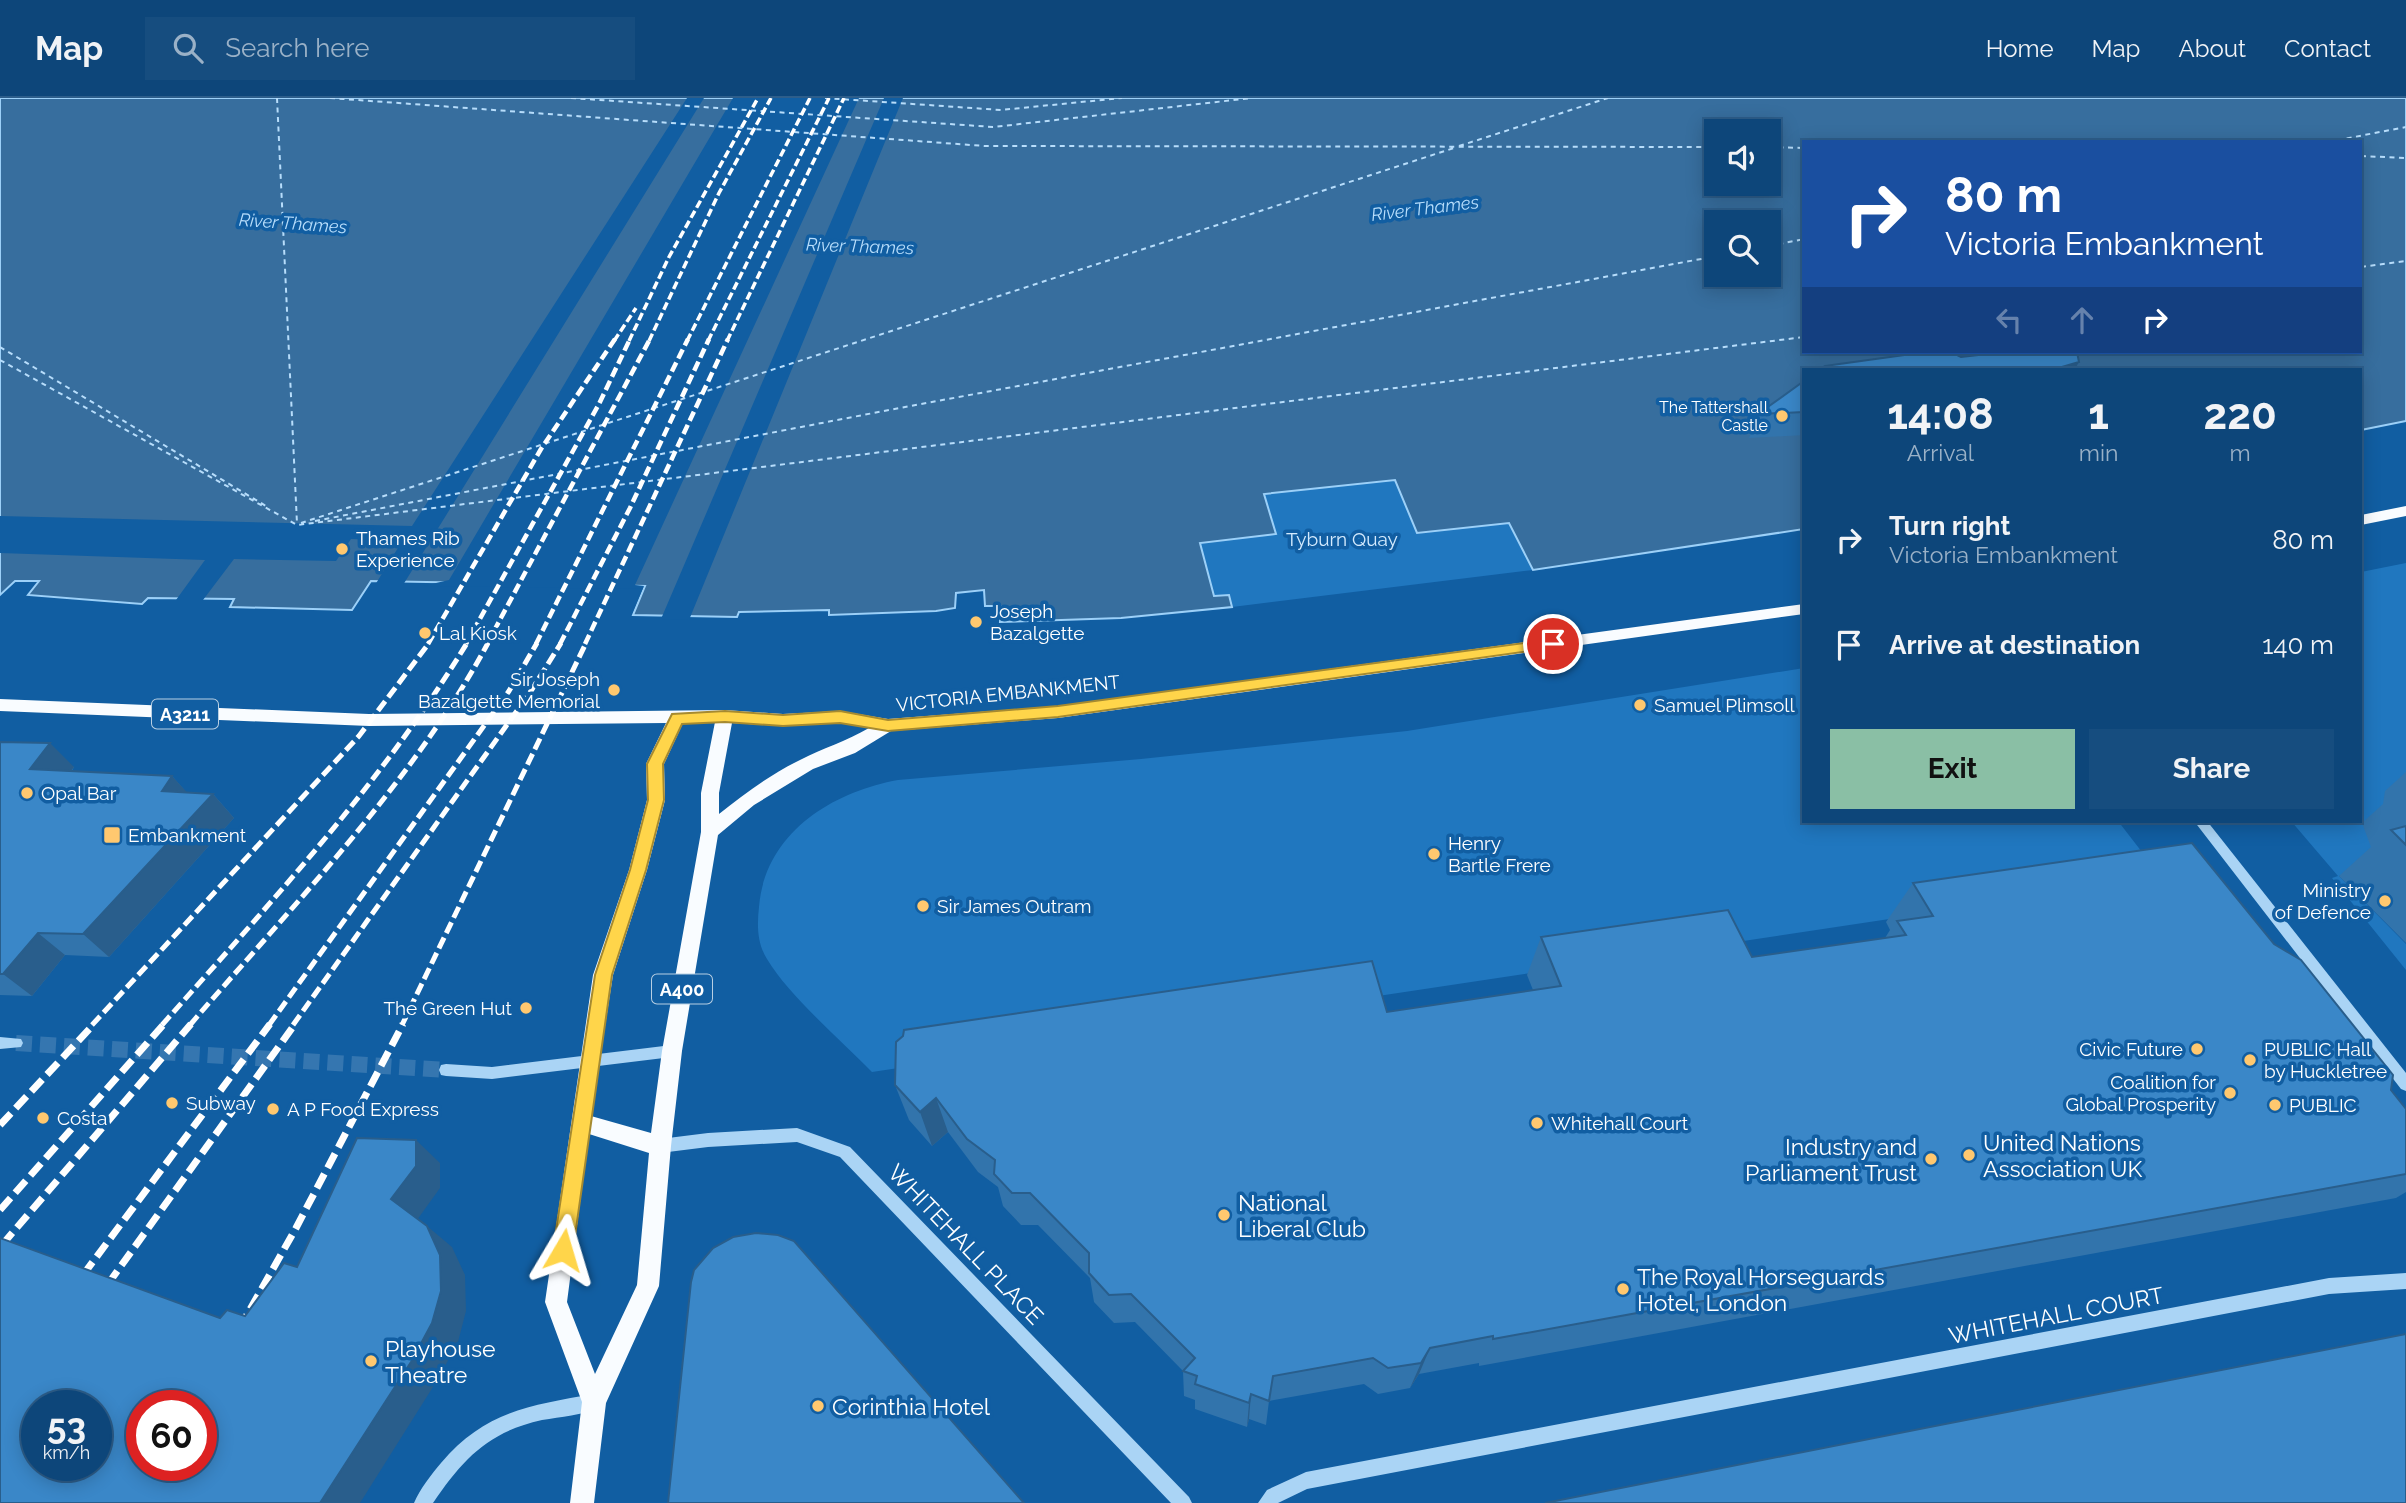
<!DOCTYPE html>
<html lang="en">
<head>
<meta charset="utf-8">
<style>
	:root { --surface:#0d467a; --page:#164d7f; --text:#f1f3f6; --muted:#9ab1c7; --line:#2d5e8b; --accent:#8abfa5 }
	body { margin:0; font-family:Raleway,sans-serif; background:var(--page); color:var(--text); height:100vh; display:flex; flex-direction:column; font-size:26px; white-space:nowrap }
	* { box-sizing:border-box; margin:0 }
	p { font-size:23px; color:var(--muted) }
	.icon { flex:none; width:38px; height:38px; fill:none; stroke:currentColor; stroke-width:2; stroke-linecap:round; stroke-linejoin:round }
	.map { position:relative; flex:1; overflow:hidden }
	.sheet { position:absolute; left:1802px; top:270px; width:560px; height:455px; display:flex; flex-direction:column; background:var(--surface); border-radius:0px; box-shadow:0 4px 18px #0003,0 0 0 2px var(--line) }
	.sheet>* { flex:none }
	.guide { position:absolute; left:1802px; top:42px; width:560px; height:214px; border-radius:0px; box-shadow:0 4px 18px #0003,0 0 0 2px var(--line); background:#1a4fa0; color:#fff; overflow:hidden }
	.controls { position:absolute; left:1704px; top:21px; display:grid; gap:14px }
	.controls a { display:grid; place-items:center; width:77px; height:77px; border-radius:0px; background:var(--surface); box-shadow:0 4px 18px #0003,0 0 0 2px var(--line); font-size:35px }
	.speed { position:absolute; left:21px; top:1292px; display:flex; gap:14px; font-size:35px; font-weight:700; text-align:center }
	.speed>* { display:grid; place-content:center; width:91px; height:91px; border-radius:50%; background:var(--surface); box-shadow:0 4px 18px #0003,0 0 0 2px var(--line); line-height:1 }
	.speed small { font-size:18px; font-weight:400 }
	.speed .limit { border:10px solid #d22; background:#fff; color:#111 }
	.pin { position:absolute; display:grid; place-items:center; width:60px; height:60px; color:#fff; margin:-30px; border:4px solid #fff; border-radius:50%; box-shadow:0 2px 7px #0007 }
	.me { position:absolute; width:77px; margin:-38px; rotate:7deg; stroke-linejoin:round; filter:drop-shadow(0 0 5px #0008) }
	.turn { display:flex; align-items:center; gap:24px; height:147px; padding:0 28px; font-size:32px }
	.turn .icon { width:91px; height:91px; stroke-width:2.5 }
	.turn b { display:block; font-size:49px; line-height:60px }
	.lanes { display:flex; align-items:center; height:66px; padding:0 28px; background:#0003; justify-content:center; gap:35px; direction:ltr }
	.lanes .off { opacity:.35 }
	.eta { display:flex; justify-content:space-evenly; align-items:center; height:119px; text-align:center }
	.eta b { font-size:42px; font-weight:700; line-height:49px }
	.button { display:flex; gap:14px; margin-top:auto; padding:14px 28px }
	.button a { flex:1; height:80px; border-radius:0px; background:var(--accent); color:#111; font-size:28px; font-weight:700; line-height:80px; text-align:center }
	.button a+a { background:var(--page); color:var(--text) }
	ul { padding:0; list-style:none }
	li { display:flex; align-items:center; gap:21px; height:105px; padding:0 28px }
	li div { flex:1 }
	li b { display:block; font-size:26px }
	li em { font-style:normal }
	header { display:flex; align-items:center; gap:42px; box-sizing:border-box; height:98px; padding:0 35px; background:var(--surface); border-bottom:2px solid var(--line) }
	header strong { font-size:33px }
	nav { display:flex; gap:38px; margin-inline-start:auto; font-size:24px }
	.search { width:490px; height:63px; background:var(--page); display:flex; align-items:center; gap:18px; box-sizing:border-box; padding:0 24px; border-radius:0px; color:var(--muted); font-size:26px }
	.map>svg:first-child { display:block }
	.green { fill:#2077bf }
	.water { fill:#376e9e; stroke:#9cd0f8; stroke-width:2; fill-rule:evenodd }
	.pier { fill:#115ea2 }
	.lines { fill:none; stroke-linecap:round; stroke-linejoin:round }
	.ferry { stroke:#b7ddfb; stroke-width:2; stroke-dasharray:5 4.5; stroke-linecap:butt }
	.minor-tunnel { stroke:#3576b0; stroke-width:16; stroke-dasharray:16 8; stroke-linecap:butt }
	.minor { fill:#aad4f5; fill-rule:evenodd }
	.major { fill:#f9fcff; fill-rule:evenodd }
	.rail-far3 { stroke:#fff; stroke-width:3.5; stroke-dasharray:8 3.5; stroke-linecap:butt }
	.rail-far2 { stroke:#fff; stroke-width:4.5; stroke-dasharray:10 4.5; stroke-linecap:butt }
	.rail-far1 { stroke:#fff; stroke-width:5; stroke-dasharray:12 5; stroke-linecap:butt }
	.rail { stroke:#fff; stroke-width:7; stroke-dasharray:16 7; stroke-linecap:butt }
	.wall { fill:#3274ac }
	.shaded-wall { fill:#295e8c }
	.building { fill:#3a87c8; stroke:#295e8c; stroke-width:2; fill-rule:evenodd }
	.route { fill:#ffd54a; stroke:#a68a30; stroke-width:2 }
	.poi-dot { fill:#ffc86f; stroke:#115ea2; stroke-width:2.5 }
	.labels { text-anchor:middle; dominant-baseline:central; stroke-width:7; stroke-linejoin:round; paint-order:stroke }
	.far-poi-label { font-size:16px; fill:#fff; stroke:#115ea2; text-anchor:end }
	.far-water-label { font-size:18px; font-style:italic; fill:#b7ddfb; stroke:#115ea2 }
	.shield { fill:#115ea2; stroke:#b8cfe3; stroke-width:2 }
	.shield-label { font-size:18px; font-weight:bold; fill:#fff }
	.poi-label { font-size:19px; fill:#fff; stroke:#115ea2; text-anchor:start }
	.park-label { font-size:19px; fill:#d4ebfe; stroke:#115ea2 }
	.street-label { font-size:19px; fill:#fff; stroke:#115ea2 }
	.near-poi-label { font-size:23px; fill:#fff; stroke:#115ea2; text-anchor:start }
	.near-street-label { font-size:23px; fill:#fff; stroke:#115ea2 }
</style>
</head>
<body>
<header>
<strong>Map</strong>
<div class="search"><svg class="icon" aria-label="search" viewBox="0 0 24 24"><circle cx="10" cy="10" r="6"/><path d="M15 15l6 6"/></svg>Search here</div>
<nav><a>Home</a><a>Map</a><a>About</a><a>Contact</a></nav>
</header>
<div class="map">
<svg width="2406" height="1405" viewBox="0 0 2406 1405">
	<rect width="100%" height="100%" fill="#115ea2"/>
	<path class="green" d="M1395,382L1417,435L1509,425L1533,472L1232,509L1229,497L1214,498L1200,444L1276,436L1263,396Z
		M2406,465V758L2339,778L2406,846V872L2332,780L2338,778L2291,723H2361V474Z
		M1804,570V723H2118L2162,780L872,974C841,942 789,898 767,861C757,845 757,827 759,809C765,735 832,694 898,682L1141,661L1407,633Z"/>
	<path class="water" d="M0,0H2406V323L2361,332V271H1804V431L1533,472L1509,425L1417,435L1395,382L1264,396L1276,436L1200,445L1214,498L1229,497L1232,509L1121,520L1000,524L1001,508H985L984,492L956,495L955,510L936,513L829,517V512L739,514L737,519L633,517L645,488L371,483L352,512L230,509L234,501L148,500L142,506L28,497L39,483H15L0,497ZM1717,33H1769V86H1717ZM1804,44H2361V254H1804ZM1717,124H1769V177H1717Z"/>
	<path class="pier" d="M687,0H704L403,487H375L406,437L380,442L351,441L336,463L234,461L203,502H176L205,462L0,455V418L412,428Z
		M733,0H859L635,487L644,488L630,520V516L641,491L423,488L449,482Z
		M884,0H903L689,522L661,521Z"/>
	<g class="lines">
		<path class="ferry" d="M277,0L297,426
			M330,0L985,48L1717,49
			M571,0L993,29L1252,0
			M825,0L1001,12L1122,0
			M2328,44L2406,29
			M1459,48L1608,0
			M1769,49L1804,50
			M2361,58L2406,60
			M1769,148L1804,141
			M2361,169L2406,163
			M0,249L266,408
			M0,262L297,427L1804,239
			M315,423L889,312L1717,158
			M301,425L1454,50"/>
		<path class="minor-tunnel" d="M16,945L446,972"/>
		<path class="minor" d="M2194,723H2207L2406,975V993L2401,991Z
			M0,939L21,941L23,945L21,949L0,951Z
			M672,947L677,949L679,953L677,957L672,959L492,981L446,978L441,977L439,972L441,967L446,966L492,969Z
			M797,1030L850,1049L1189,1399L1192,1405H1171L840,1059L797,1044L708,1049L660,1055L655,1053L653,1048L655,1043L660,1041L708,1035Z
			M2406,1175V1191L2329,1196L1307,1391L1278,1405H1258L1267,1392L1306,1374L2329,1180Z
			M594,1296L600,1298L602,1304L600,1310C582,1317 561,1319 542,1322C488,1334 463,1361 433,1405H414C420,1391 431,1377 441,1365C485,1313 531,1307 594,1296Z"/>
		<path class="major" d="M2406,408V418L2361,427V417Z
			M1804,506V516L1058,620L891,633L855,655L813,671L754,707L718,737L682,953L671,1048L659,1188L606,1305L594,1405H570L582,1304L545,1204L593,877L629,772L647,702L646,666L666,625L369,628L0,613V601L369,616L725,612L783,616L840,613L888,621L1058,608ZM715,624L701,695V734L662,953L651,1035L591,1018L613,877L647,772L665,702L664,666L683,625ZM732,625L783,628L840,625L869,630C847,643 823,650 800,662C771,676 744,696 719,716V695ZM589,1036L649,1055L637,1187L595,1276L567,1204Z"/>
		<path class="rail-far3" d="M614,243L636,210
			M629,243L669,159L758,0
			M649,243L719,95L771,0
			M687,243L810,0
			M708,243L829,0
			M727,243L844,0"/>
		<path class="rail-far2" d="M428,546L541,351L615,241
			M466,546L599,306L630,241
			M487,546L650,241
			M536,546L688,241
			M560,546L630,410L709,241
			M585,546L728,241"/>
		<path class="rail-far1" d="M92,927L359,638L429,545
			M162,927C270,805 382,685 467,545
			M190,927C292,808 414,683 488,545
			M269,927L509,593L537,545
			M293,927L531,593L561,545
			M402,927L586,545"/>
		<path class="rail" d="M0,1027L94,926
			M0,1112L164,926
			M2,1147L191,926
			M83,1177L270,926
			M108,1186L295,926
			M239,1231L296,1130L403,926"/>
	</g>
	<path class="wall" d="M1804,283V337L1749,340L1758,316Z
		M0,644L74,669L72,673L172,678L187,695L213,696L234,720L109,859L65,857L32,898L0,897Z
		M2406,674V845L2339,778L2371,749L2362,725L2383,706L2385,693Z
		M1913,785L2391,992L2406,1011V1094L2396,1100L1479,1268V1265L1419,1276L1410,1290L1378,1296L1364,1286L1269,1303L1266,1327L1249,1321L1247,1329L1195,1311V1302L1184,1298L1183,1273L1135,1224L1114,1225L1094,1204L1090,1180L1038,1127H1021L1003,1108L998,1089L978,1074L948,1034L932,1048L909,1022L895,987L1533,892L1527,877L1541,839L1752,859L1885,840L1890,832L1886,824Z"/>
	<path class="shaded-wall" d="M2079,264L2075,271H2055Z
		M50,645L74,669L55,694L30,671Z
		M172,678L194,702L162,693Z
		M213,696L234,720L109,859L83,836Z
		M38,835L65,857L32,898L3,876Z
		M936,1000L948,1034L932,1048L920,1014Z
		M416,1042L440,1065V1090L417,1122L391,1101Z
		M427,1128L452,1149L465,1177L466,1213L458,1244L438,1281L360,1405H320Z
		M1430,1250L1419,1276L1410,1290L1421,1265Z
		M1251,1296L1249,1321L1247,1329L1249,1305Z"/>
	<path class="building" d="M1926,254H1951L1961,259L2005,254H2077L2079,264L2055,271H1820L1825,268Z
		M1804,283V314L1758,316Z
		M0,644L50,645L30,671L172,678L162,693L213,696L83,836L38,835L3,876H0Z
		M2406,728V747L2391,732Z
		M2192,745L2274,846L2301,862L2393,977L2391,992L2406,1011V1076L1493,1241V1238L1430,1250L1421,1265L1388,1270L1373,1260L1273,1278L1269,1303L1251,1296L1249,1305L1195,1286L1197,1278L1183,1273L1195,1260L1131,1196L1109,1197L1089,1175V1155L1030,1095H1012L994,1076L995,1062L967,1041L936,1000L920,1014L895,987L896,944L903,938L904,932L1372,863L1387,914L1561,888L1541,839L1728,812L1752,859L1906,837L1897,823L1933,818L1913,785Z
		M357,1040L416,1042V1068L391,1101L427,1128L440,1157L441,1193L432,1225L411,1264L320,1405H0V1140L220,1220L227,1212L245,1218L284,1165L297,1169ZM37,1307H96V1367H37ZM142,1307H201V1367H142Z
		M756,1135L778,1137L794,1143L1024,1405H668L691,1184L694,1172L713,1150L733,1139Z
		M2406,1236V1405H1545L1935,1328Z"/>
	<path class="route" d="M1553,541L1558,542L1560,546L1558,549L1058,619L888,633L840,625L783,628L725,624L682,626L663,666L664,702L646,772L612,877L573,1152L570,1159L563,1162L556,1159L553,1152L595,877L630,772L648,702L647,666L672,616L725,613L783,617L840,613L888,622L1058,608Z"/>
	<g class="poi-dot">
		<circle cx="1782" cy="318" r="7"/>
		<circle cx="342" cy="451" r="7"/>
		<circle cx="976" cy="524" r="7"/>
		<circle cx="425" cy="535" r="7"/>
		<circle cx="614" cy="592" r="7"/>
		<circle cx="1640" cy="607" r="7"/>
		<circle cx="27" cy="695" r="7"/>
		<rect x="103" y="728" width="18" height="18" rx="3.5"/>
		<circle cx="1434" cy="756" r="7"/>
		<circle cx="2385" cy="803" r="7"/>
		<circle cx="923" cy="808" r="7"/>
		<circle cx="526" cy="910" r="7"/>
		<circle cx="2197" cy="951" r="7"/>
		<circle cx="2250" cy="962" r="7"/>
		<circle cx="2230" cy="995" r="7"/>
		<circle cx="172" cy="1005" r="7"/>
		<circle cx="2275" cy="1007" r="7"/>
		<circle cx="273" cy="1011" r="7"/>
		<circle cx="43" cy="1020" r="7"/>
		<circle cx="1537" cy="1025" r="7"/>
		<circle cx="1969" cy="1057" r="7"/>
		<circle cx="1931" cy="1061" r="7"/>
		<circle cx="1224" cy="1117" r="7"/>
		<circle cx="1623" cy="1191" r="7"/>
		<circle cx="371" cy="1263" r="7"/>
		<circle cx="818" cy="1308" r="7"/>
	</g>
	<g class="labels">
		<g class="far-poi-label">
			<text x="1768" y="309">The Tattershall<tspan x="1768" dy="18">Castle</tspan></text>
		</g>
		<g class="far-water-label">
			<text transform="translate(1425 110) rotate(-7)">River Thames</text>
			<text transform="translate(293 125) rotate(4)">River Thames</text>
			<text transform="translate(860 148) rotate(2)">River Thames</text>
		</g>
		<g class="shield">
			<rect x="152" y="601.5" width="66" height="29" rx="5"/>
			<rect x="652" y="876.5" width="60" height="29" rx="5"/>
		</g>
		<g class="shield-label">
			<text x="185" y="616">A3211</text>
			<text x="682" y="891">A400</text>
		</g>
		<g class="poi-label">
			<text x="356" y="440">Thames Rib<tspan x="356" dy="22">Experience</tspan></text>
			<text x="990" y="513">Joseph<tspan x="990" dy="22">Bazalgette</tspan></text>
			<text x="439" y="535">Lal Kiosk</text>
			<text x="600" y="581" text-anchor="end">Sir Joseph<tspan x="600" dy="22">Bazalgette Memorial</tspan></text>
			<text x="1654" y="607">Samuel Plimsoll</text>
			<text x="41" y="695">Opal Bar</text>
			<text x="128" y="737">Embankment</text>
			<text x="1448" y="745">Henry<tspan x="1448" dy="22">Bartle Frere</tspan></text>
			<text x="2371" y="792" text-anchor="end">Ministry<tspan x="2371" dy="22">of Defence</tspan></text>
			<text x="937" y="808">Sir James Outram</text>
			<text x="512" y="910" text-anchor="end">The Green Hut</text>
			<text x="2183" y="951" text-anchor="end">Civic Future</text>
			<text x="2264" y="951">PUBLIC Hall<tspan x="2264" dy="22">by Huckletree</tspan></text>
			<text x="2216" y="984" text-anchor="end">Coalition for<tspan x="2216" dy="22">Global Prosperity</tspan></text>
			<text x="186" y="1005">Subway</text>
			<text x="2289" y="1007">PUBLIC</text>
			<text x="287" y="1011">A P Food Express</text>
			<text x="57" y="1020">Costa</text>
			<text x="1551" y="1025">Whitehall Court</text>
		</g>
		<g class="park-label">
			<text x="1342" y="441">Tyburn Quay</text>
		</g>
		<g class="street-label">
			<text transform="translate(1008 595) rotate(-6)">VICTORIA EMBANKMENT</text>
		</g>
		<g class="near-poi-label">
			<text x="1983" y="1044">United Nations<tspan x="1983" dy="26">Association UK</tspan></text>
			<text x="1917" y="1048" text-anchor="end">Industry and<tspan x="1917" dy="26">Parliament Trust</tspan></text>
			<text x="1238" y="1104">National<tspan x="1238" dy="26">Liberal Club</tspan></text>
			<text x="1637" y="1178">The Royal Horseguards<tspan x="1637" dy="26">Hotel, London</tspan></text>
			<text x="385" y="1250">Playhouse<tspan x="385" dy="26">Theatre</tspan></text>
			<text x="832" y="1308">Corinthia Hotel</text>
		</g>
		<g class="near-street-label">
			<text transform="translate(966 1146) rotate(46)">WHITEHALL PLACE</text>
			<text transform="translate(2056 1217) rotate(-11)">WHITEHALL COURT</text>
		</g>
	</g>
</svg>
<div class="controls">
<a><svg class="icon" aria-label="sound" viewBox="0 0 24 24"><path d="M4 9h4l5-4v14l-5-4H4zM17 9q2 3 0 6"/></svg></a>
<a><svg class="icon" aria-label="search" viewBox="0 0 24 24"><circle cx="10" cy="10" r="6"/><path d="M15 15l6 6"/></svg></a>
</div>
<div class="speed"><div>53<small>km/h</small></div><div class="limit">60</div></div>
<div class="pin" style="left:1553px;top:546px;background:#d93025"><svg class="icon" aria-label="arrive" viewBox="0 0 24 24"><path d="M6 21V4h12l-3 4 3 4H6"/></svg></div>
<svg class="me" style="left:563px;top:1152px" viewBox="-20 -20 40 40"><path d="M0-17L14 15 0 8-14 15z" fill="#ffd54a" stroke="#fff" stroke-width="4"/></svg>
<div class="guide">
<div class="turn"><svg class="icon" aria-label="right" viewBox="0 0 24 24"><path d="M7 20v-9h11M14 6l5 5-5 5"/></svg><div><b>80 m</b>Victoria Embankment</div></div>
<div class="lanes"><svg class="icon off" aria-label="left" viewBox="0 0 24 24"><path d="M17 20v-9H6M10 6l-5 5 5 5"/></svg><svg class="icon off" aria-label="ahead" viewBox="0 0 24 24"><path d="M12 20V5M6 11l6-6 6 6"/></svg><svg class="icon" aria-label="right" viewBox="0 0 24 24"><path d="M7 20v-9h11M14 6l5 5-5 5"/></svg></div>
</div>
<section class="sheet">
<div class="eta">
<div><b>14:08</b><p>Arrival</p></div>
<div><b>1</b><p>min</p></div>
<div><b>220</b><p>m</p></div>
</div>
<ul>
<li><svg class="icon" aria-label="right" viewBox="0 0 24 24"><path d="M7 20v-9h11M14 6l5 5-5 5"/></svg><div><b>Turn right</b><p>Victoria Embankment</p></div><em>80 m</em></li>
<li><svg class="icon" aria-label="arrive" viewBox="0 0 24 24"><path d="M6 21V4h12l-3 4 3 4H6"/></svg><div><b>Arrive at destination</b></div><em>140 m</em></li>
</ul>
<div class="button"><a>Exit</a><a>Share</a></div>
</section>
</div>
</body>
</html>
